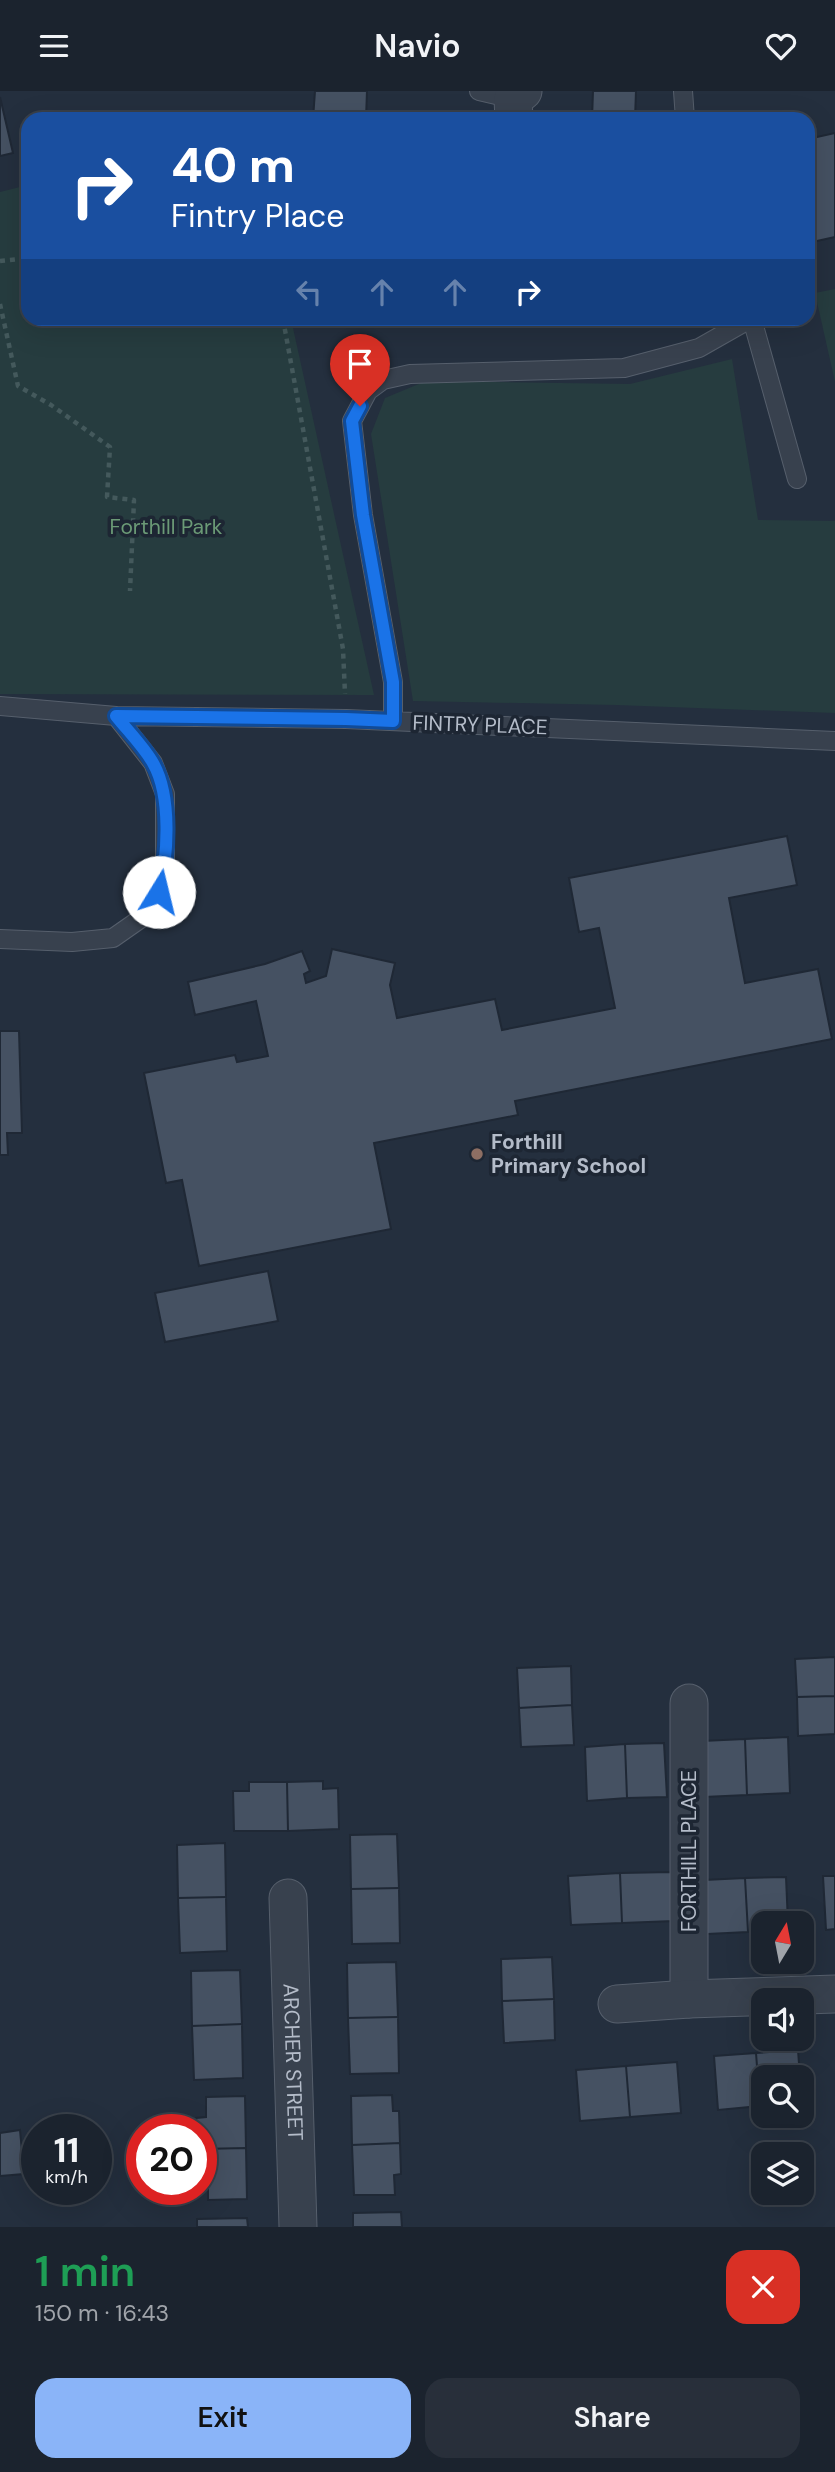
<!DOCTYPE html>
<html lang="en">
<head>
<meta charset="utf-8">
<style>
	:root { --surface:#1b232e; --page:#282f3a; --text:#f1f3f6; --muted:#a0a4aa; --line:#39404a; --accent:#8ab4f8 }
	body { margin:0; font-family:"DM Sans",sans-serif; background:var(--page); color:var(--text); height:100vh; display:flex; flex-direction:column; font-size:26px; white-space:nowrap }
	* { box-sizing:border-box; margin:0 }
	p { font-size:23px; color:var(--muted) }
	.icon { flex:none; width:38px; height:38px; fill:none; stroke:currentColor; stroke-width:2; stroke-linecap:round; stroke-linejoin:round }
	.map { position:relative; height:2136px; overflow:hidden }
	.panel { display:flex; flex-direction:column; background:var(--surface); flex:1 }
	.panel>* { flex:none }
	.top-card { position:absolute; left:21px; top:21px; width:794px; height:214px; border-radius:21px; box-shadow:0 7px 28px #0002,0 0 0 2px var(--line); background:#1a4fa0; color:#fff; overflow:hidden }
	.needle { width:46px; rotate:10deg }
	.buttons { position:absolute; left:751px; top:1820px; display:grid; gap:14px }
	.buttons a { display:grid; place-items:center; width:63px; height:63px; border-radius:14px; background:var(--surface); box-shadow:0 7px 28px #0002,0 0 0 2px var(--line); font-size:35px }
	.speed { position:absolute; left:21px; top:2023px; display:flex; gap:14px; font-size:35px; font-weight:700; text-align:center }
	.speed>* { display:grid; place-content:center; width:91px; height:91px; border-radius:50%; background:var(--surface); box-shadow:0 7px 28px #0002,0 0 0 2px var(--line); line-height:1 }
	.speed small { font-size:18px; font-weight:400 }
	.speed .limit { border:10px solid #d22; background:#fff; color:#111 }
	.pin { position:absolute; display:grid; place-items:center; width:60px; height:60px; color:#fff; margin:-72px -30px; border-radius:50% 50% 50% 0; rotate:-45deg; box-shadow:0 0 7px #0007 }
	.pin .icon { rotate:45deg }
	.me { position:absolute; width:77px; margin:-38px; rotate:9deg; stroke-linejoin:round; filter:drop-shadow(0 0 5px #0008) }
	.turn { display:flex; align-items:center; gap:24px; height:147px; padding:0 35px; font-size:32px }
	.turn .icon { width:91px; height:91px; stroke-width:2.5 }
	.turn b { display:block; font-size:49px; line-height:60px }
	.lanes { display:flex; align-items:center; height:66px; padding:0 35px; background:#0003; justify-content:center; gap:35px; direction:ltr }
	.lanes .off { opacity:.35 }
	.round { display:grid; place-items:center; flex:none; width:74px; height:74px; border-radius:21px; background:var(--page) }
	.head { display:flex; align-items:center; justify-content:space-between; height:119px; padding:0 35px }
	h1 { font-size:42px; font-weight:600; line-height:52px; color:#1e9e55 }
	.button { display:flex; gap:14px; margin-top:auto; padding:14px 35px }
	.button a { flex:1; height:80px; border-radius:21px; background:var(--accent); color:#111; font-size:28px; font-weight:600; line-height:80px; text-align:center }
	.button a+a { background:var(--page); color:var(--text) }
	header { display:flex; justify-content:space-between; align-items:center; height:91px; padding:0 35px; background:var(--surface); font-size:32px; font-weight:600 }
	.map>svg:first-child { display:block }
	.green { fill:#263c3f }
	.building { fill:#455162; stroke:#1f2835; stroke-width:2 }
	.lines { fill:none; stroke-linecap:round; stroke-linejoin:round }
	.lane-casing { stroke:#565f6c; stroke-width:20 }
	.street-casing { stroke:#565f6c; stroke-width:39 }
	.path { stroke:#44595c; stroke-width:4.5; stroke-dasharray:5 5; stroke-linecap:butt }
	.lane { stroke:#38414e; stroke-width:18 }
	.street { stroke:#38414e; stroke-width:37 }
	.route-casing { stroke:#114b97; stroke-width:18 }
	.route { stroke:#1a73e8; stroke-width:12 }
	.education-dot { fill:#8d6e63; stroke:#1d2633; stroke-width:2.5 }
	.labels { text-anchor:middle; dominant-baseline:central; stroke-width:7; stroke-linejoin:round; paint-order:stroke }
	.park-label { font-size:21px; fill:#6b9a76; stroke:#1d2633 }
	.street-label { font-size:21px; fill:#b4bcc9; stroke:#1d2633 }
	.poi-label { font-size:21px; font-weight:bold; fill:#b4bcc9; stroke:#1d2633; text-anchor:start }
</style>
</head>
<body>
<header><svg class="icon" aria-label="menu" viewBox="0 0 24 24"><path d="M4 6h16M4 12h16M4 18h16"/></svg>Navio<svg class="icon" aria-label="heart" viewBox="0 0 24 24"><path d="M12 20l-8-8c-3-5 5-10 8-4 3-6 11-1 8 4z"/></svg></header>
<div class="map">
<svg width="835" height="2136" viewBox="0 0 835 2136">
	<rect width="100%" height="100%" fill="#242f3e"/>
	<path class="green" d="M28,94V228H291L374,604L0,603V101Z
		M835,198V291L815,202Z
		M732,268L758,429L835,430V622L616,614L413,610L371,343L385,307L426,290L630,293Z"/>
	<path class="building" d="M315,0H367L366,28H313Z
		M593,0H636L635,28H592Z
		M0,6L13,62L0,65Z
		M835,42V146L808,152V48Z
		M787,745L797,794L729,807L745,892L818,878L832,948L515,1010L518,1024L374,1052L391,1138L199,1175L182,1089L166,1092L144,982L235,964L237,971L268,965L256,910L195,924L188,891L265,873L302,860L310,880L304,883L306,892L326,885L332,858L395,872L390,894L397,927L495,908L502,939L615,917L599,837L579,841L569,787Z
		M0,940H19L22,1042H7L8,1064H0Z
		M268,1180L278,1230L165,1251L155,1202Z
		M835,1566V1605L797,1606L795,1568Z
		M571,1575L572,1614L519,1617L517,1577Z
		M835,1605V1643L798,1645L797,1606Z
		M572,1614L574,1654L521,1656L519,1617Z
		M788,1646L790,1702L747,1704L745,1648Z
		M745,1648L747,1704L704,1706L702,1650Z
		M664,1652L667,1706L627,1707L625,1653Z
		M625,1653L627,1707L587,1710L585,1656Z
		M323,1690V1698L338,1697L339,1738L288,1740L287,1691Z
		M249,1691H287L288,1740H234L233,1700H249Z
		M397,1743L399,1797L351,1798L350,1744Z
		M225,1752L226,1806L178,1807L177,1754Z
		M672,1781L674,1830L622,1832L620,1782Z
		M620,1782L622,1832L571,1834L568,1785Z
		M823,1785H835V1838L826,1839Z
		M786,1786L788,1832H763V1841H748L745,1787Z
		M745,1787L748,1841L707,1843L704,1789Z
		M399,1797L400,1852L352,1853L351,1798Z
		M226,1806L227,1860L180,1862L178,1807Z
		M552,1866L554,1908L502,1910L501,1868Z
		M396,1871L398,1926L348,1927L347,1872Z
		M240,1879L242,1933L192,1935L191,1880Z
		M554,1908L555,1949L504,1952L502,1910Z
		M398,1926L399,1982L350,1983L348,1927Z
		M242,1933L243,1987L194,1989L192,1935Z
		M798,1959L800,1986H763V2015H760L756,1962Z
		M756,1962L760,2015L718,2019L714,1965Z
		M677,1971L681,2022L630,2026L626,1975Z
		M626,1975L630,2026L580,2030L576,1979Z
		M392,2004L393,2020H399L400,2052L352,2054L351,2005Z
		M245,2005L246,2057L201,2058V2039H197L196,2027L206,2026V2006Z
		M20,2039L24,2083L0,2085V2042Z
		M400,2052L401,2083L394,2084L395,2104H354L352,2054Z
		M246,2057L247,2108L208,2109V2092H201V2058Z
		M401,2121L402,2136H353V2122Z
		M247,2127L248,2136H197V2128Z"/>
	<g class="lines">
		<defs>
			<path id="lane" d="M479,0L513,8
				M683,0L685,28
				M752,228L797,388
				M0,615L116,625L346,628L835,650
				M393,630V591L363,424L352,330L368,300L383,289L410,283L624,277L699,257L750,228
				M0,848L72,851L113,847L143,826L159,801L165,780V703L153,672L116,625"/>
			<g id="street">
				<path d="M514,28L513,8L523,0"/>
				<path id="s1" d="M288,1807L298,2136"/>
				<path d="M689,1908V1612"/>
				<path d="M617,1913L689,1908L835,1903"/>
			</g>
		</defs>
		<use href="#lane" class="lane-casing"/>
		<use href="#street" class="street-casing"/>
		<path class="path" d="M0,170L28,167
			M0,213L18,295L51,314L110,356L107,406L134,409L130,500
			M283,228L343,558L345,603"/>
		<use href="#lane" class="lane"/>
		<use href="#street" class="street"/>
	</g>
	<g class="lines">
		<defs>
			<path id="route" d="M159,801C168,766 172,705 153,672C144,656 128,640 116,625L346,628L393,630V591L363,424L352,330L360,315"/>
		</defs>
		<use href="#route" class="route-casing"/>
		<use href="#route" class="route"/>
	</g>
	<circle class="education-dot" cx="477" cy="1063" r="7"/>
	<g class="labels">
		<g class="park-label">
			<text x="166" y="436">Forthill Park</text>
		</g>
		<g class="street-label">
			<text transform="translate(480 634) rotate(2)">FINTRY PLACE</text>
			<text transform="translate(689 1760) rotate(-90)">FORTHILL PLACE</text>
			<text stroke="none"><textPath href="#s1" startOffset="164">ARCHER STREET</textPath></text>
		</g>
		<g class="poi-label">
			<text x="491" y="1051">Forthill<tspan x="491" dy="24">Primary School</tspan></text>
		</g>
	</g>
</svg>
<div class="buttons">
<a><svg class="needle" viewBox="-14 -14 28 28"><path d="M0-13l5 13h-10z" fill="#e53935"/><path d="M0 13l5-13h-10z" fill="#a0a4aa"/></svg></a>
<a><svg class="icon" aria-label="sound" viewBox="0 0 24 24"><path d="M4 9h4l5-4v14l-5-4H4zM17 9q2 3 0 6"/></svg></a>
<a><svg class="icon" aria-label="search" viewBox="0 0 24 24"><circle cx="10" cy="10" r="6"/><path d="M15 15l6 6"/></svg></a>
<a><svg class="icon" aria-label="layers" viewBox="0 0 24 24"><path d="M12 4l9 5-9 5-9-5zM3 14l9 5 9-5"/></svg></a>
</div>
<div class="speed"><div>11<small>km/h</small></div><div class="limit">20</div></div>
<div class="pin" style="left:360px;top:315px;background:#d93025"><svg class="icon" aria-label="arrive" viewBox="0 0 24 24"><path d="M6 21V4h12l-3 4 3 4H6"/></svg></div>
<svg class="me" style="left:159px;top:801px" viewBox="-20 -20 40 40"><circle r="19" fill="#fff"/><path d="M0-13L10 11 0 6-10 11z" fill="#1a73e8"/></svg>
<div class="top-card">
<div class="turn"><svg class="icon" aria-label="right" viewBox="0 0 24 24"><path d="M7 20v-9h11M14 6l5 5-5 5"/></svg><div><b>40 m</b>Fintry Place</div></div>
<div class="lanes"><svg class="icon off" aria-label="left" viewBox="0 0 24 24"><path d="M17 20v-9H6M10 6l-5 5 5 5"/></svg><svg class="icon off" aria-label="ahead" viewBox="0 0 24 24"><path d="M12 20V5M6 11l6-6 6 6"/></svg><svg class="icon off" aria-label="ahead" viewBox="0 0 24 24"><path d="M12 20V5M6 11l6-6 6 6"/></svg><svg class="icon" aria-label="right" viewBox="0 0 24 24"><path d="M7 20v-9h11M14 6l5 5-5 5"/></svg></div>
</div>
</div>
<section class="panel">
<div class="head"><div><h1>1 min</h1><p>150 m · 16:43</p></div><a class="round" style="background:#d93025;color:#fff"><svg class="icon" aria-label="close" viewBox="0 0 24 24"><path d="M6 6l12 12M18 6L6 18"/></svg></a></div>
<div class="button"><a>Exit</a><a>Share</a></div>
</section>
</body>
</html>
